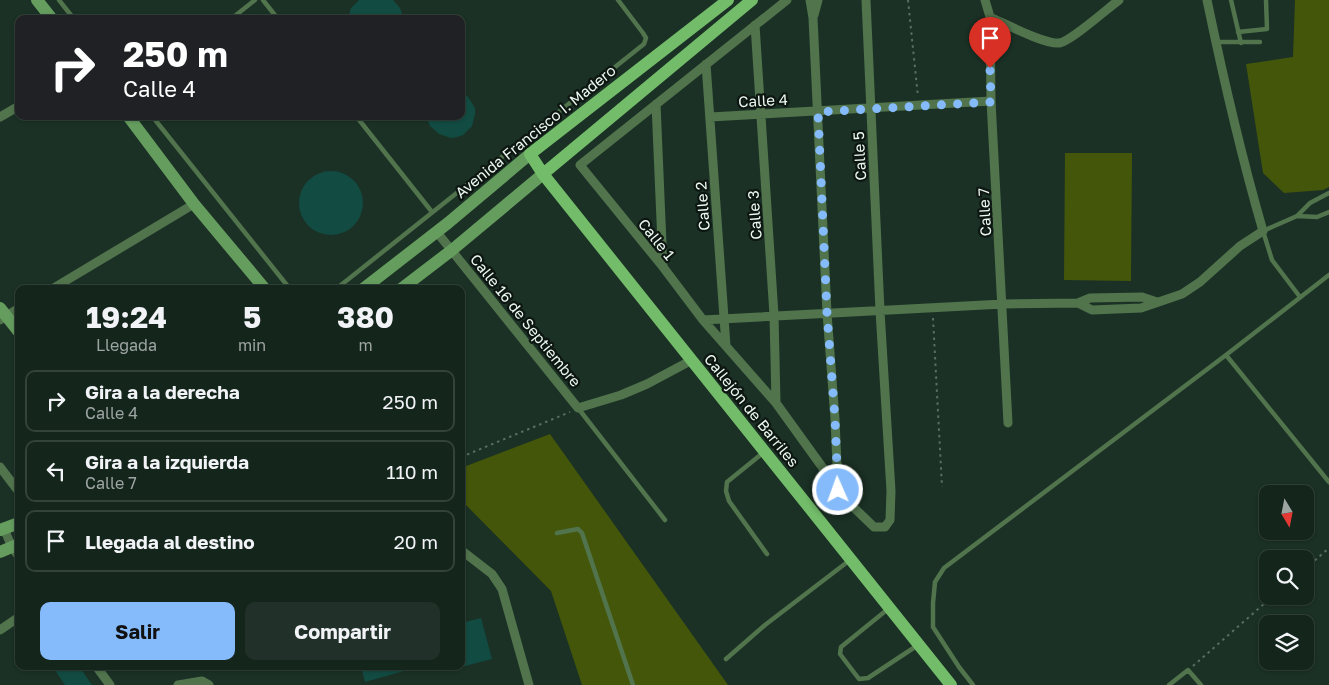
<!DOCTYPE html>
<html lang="es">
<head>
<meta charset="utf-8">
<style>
	:root { --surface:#14251c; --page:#213129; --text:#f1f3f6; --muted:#9da5a3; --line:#33423b; --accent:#85bbfb }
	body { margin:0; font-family:"Golos Text",sans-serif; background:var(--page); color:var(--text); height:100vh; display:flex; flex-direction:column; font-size:19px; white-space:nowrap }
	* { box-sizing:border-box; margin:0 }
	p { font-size:16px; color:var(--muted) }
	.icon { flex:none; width:28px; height:28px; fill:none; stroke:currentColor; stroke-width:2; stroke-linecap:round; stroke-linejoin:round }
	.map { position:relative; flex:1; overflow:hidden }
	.sheet { position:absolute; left:15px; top:285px; width:450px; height:385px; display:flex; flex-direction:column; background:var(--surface); border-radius:10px; box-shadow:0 1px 4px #0004,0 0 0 1px var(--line) }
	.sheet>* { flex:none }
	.hud { position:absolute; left:15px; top:15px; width:450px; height:105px; border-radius:10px; box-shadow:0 1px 4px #0004,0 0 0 1px var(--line); background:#202124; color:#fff; overflow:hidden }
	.needle { width:32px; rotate:170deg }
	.controls { position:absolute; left:1259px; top:485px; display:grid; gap:10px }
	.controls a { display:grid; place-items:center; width:55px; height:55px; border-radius:10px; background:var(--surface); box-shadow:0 1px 4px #0004,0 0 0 1px var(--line); font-size:25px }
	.pin { position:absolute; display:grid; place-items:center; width:42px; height:42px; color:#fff; margin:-51px -21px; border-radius:50% 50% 50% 0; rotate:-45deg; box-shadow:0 0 5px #0007 }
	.pin .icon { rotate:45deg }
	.me { position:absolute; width:55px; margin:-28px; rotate:358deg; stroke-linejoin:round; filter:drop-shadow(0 0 4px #0008) }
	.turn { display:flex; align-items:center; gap:18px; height:105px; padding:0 25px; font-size:22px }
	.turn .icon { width:65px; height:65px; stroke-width:2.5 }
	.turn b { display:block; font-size:35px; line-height:42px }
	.eta { display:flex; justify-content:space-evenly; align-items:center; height:85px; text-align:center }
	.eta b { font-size:30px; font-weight:700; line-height:35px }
	.button { display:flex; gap:10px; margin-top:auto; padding:10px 25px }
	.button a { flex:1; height:58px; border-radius:10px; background:var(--accent); color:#111; font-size:20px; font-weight:700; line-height:58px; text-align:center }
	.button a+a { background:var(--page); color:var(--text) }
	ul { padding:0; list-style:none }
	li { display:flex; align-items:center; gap:15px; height:62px; margin:0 10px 8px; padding:0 15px; border:2px solid var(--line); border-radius:10px }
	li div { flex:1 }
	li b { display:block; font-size:19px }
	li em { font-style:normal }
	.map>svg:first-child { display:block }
	.green { fill:#44560a }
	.building { fill:#124b42 }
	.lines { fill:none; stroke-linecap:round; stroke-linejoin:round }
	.path { stroke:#5a6e63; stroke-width:2; stroke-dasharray:2.5 4; stroke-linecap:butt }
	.lane { stroke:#51744d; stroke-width:4.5 }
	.street { stroke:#51744d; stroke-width:9 }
	.secondary { stroke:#659d5e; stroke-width:12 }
	.primary { stroke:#73bd6a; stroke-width:12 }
	.route { stroke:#85bbfb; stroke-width:9; stroke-dasharray:0 16.2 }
	.labels { text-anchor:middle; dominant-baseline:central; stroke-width:4.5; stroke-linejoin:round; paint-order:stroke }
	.street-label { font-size:15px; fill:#ebf9f1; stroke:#0d1611 }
</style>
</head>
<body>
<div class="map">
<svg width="1329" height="685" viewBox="0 0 1329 685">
	<rect width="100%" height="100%" fill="#1b3125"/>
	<path class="green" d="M1295,0H1329V187L1323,190L1284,193L1263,173L1246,64L1293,57Z
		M1065,153H1132L1131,281L1064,280Z
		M550,434L728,685H582L551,591L461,500V468Z"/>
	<path class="building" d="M359,0H393L400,8L404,19H348L351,8Z
		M461,91L468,97L475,108V114L472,126L463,135L457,137L451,138L439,134L430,126L426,116H461Z
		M299 203a32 32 0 1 1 64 0a32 32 0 1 1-64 0Z
		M481,618L492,659L461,667V623Z
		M52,666H79L92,685H65Z
		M361,666H411V669L365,682Z"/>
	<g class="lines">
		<path class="path" d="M908,0L918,97
			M933,318L942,487
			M461,457L570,412
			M1305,569L1329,548
			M1193,666L1273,596"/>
		<path class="lane" d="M59,0L74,19
			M263,0L278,19
			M1231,0L1241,43
			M231,19L255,0
			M1238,32L1267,29L1266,0
			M1217,42H1260
			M152,116L290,289
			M356,116L432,212
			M1297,216L1310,203L1329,193
			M336,289L644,44L646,38L643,33L618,0
			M1300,297L1272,260L1263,231L1297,216L1317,217L1329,212
			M1226,355L1329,482
			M578,408L665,520
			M764,452L727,482L726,491L729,501L767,554
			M557,533L578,529L582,533L633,685
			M888,609L841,647L840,654L859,679L868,678L918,645
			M726,659L765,625L850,560
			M973,685L959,667L933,627V603L935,582L944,568L1226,355L1329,275
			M1169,685L1188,670L1201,685"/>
		<path class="street" d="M787,0L580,165L663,267L703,320L776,403L846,500L874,527H885L890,520L891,491L880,311L866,0
			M810,0L813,18L827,313L835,419L838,489
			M985,0L990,17L991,101L1008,423
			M814,15L818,0
			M990,17C1006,24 1043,44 1059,43C1070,42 1108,8 1119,0
			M755,25L774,315L776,403
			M706,64L726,346
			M656,104L663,267
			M0,117L19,106
			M710,117L991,101
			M436,231L578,408L621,395L647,384L692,360
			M52,289L194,204
			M1078,303L1092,310L1141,308L1182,294L1200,282L1240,246L1263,231C1241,155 1223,77 1207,0
			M0,320L19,308
			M703,320L1003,304L1078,303L1090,298L1142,297L1157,302
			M0,467L19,492
			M4,529L12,547L19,557
			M461,550L492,574L502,589L529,685
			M0,630L19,617
			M96,666L110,685
			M178,685L202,681L209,685"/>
		<path class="secondary" d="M37,0L52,19
			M128,116L194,204L265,289
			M363,289L448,223L530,154
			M401,289L452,250L543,174
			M0,308L19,332
			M0,530L19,523
			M0,552L19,544"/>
		<path class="primary" d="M728,0L530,154L543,174L951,685
			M543,174L752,0"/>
	</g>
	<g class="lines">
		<path class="route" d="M838,490L835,419L827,313L818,112L991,102L990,68"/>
	</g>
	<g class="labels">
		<g class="street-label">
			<text transform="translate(763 100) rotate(-3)">Calle 4</text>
			<text transform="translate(535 131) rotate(-39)">Avenida Francisco I. Madero</text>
			<text transform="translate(859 156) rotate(-93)">Calle 5</text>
			<text transform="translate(702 206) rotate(-94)">Calle 2</text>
			<text transform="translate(984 212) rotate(-93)">Calle 7</text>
			<text transform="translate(754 215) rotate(-94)">Calle 3</text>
			<text transform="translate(657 239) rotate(51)">Calle 1</text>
			<text transform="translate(526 320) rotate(51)">Calle 16 de Septiembre</text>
			<text transform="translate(752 410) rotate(51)">Callejón de Barriles</text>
		</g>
	</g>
</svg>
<div class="controls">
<a><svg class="needle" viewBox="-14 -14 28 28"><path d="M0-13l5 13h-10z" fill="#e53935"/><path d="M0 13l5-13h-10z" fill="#9da5a3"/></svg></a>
<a><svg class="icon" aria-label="search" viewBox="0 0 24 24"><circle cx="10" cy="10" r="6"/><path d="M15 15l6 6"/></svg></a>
<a><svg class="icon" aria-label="layers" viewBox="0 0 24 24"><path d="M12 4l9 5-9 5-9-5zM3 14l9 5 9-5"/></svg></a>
</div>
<div class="pin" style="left:990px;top:68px;background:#d93025"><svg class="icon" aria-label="arrive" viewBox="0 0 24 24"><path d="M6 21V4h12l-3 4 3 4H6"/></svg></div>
<svg class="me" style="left:838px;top:490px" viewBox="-20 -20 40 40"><circle r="17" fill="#85bbfb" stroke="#fff" stroke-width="3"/><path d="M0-11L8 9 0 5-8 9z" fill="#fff"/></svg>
<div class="hud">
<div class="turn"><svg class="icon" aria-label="right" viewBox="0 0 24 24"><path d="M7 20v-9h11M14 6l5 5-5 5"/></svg><div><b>250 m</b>Calle 4</div></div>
</div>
<section class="sheet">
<div class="eta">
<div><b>19:24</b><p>Llegada</p></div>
<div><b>5</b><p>min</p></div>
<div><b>380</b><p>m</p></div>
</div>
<ul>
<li><svg class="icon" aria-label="right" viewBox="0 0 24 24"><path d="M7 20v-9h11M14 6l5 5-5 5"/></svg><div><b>Gira a la derecha</b><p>Calle 4</p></div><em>250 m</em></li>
<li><svg class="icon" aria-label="left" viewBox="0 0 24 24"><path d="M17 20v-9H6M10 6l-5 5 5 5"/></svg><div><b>Gira a la izquierda</b><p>Calle 7</p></div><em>110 m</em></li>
<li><svg class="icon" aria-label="arrive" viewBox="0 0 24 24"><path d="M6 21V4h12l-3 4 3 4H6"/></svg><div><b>Llegada al destino</b></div><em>20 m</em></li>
</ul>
<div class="button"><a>Salir</a><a>Compartir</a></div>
</section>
</div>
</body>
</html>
